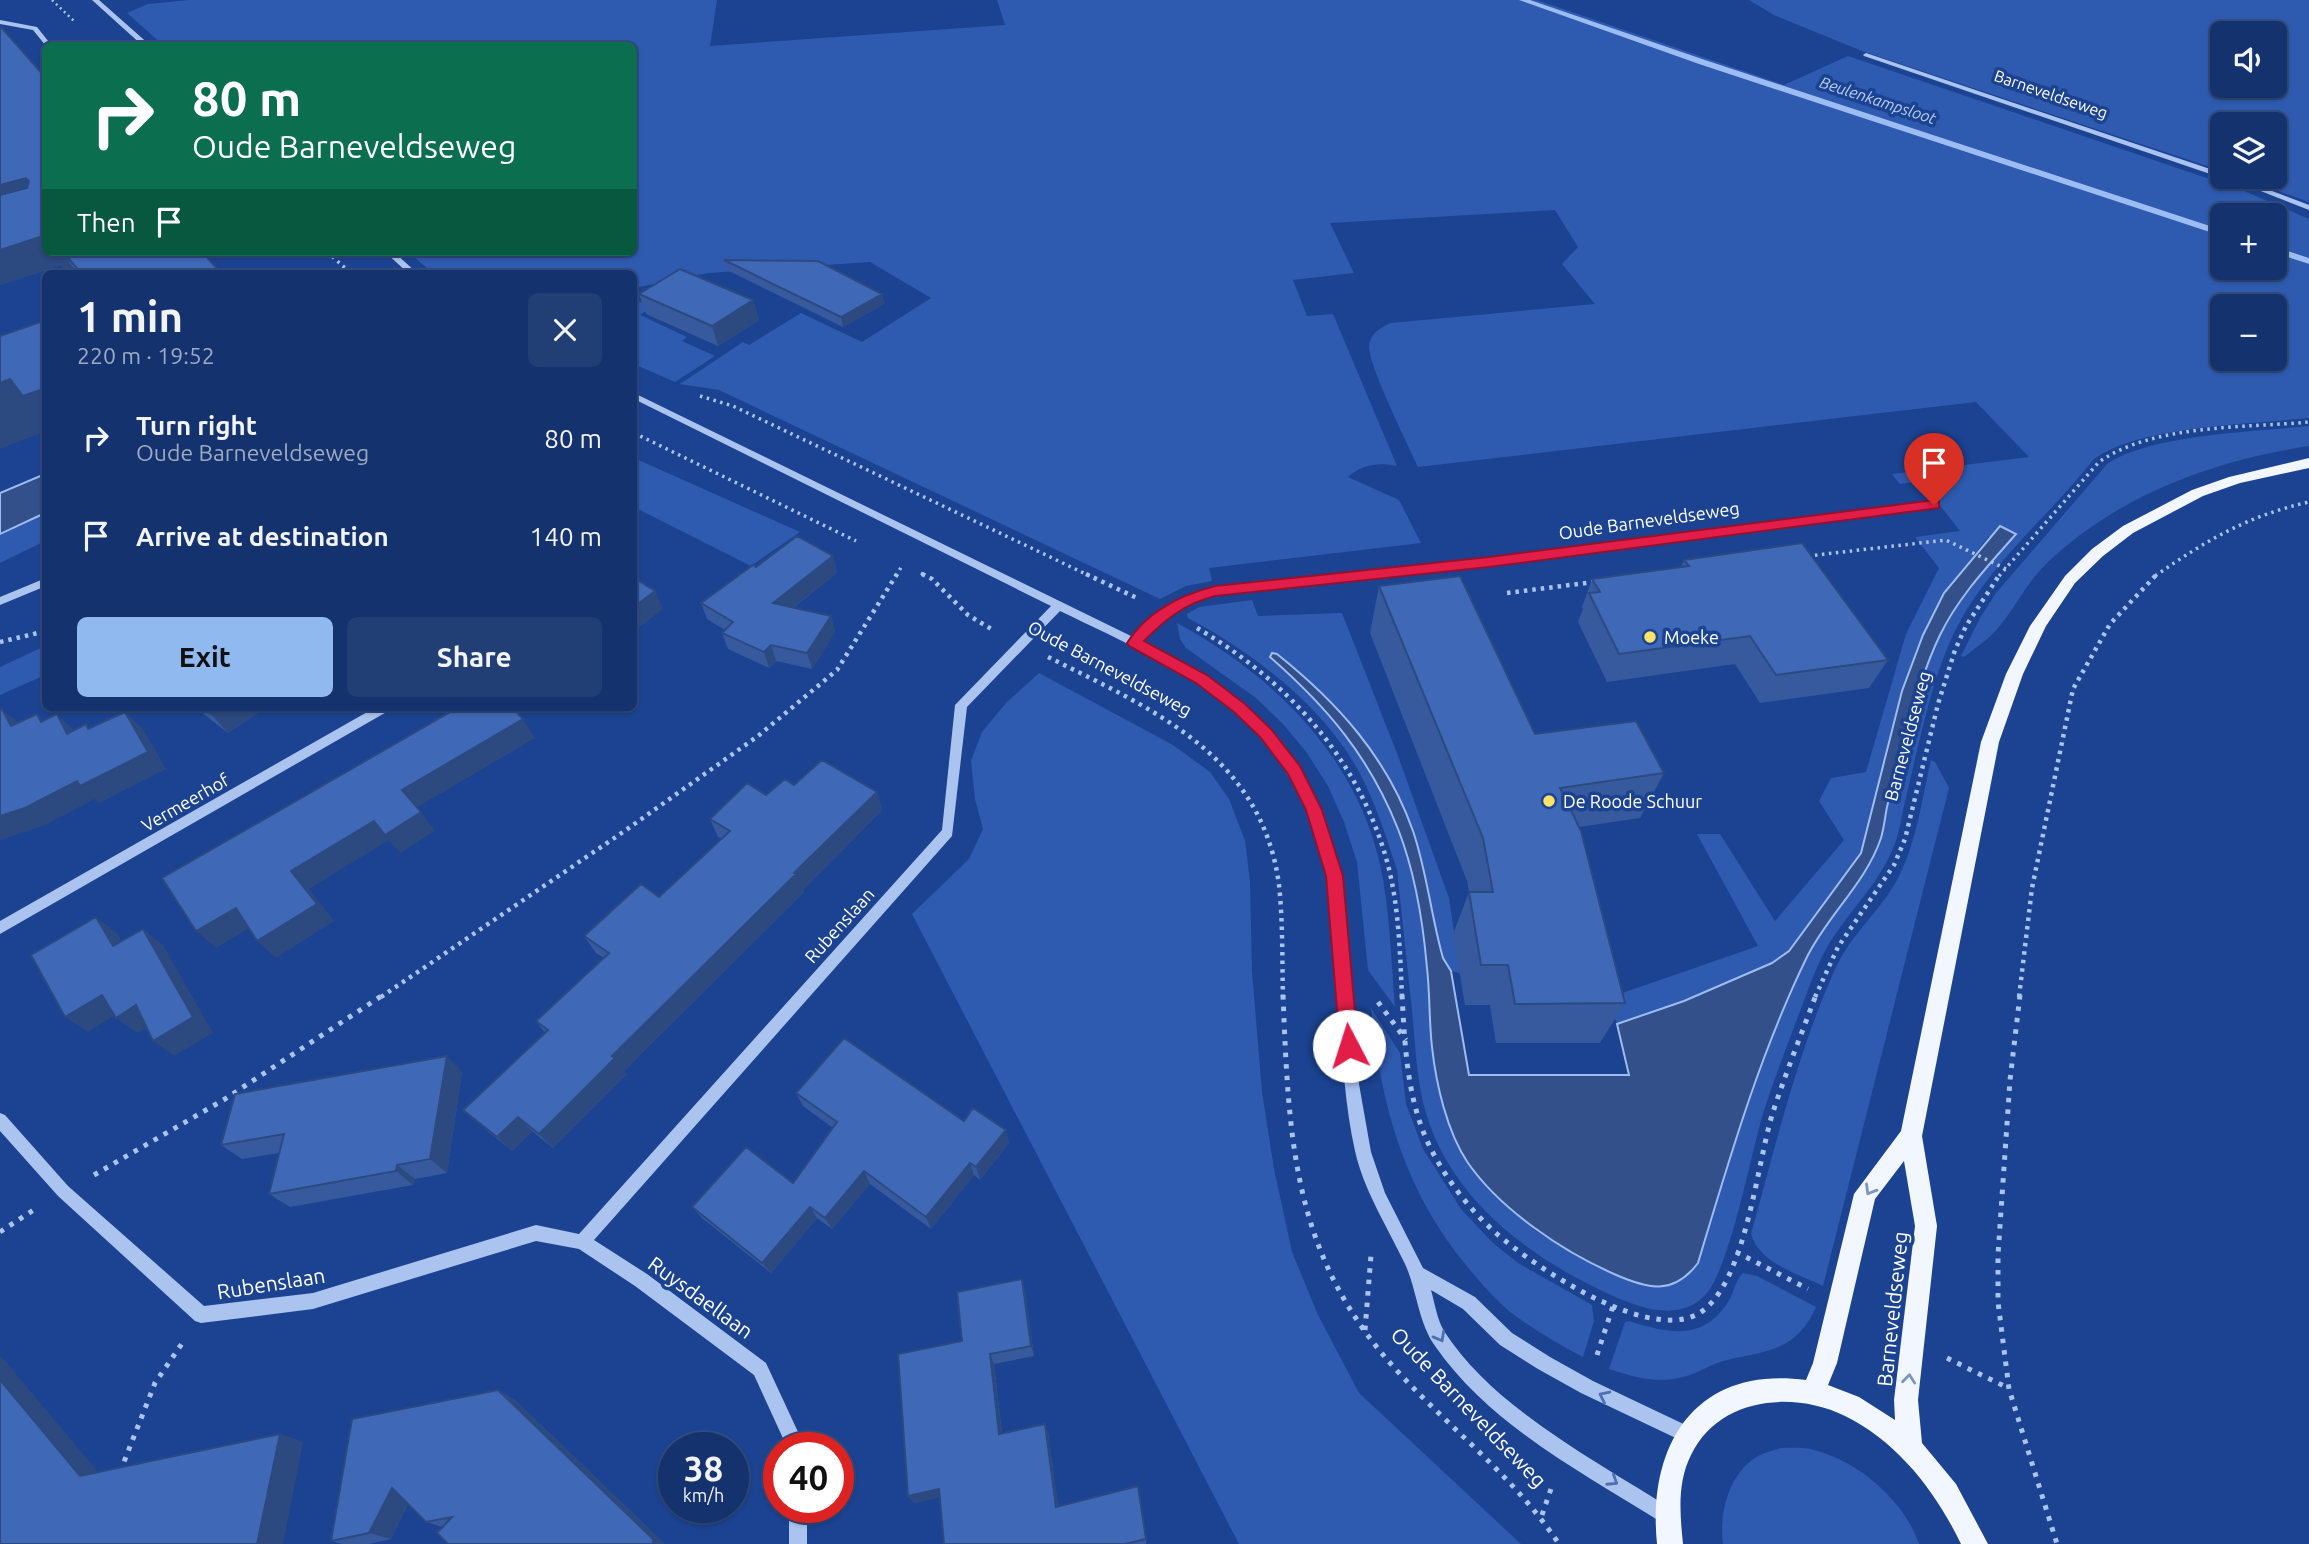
<!DOCTYPE html>
<html lang="en">
<head>
<meta charset="utf-8">
<style>
	:root { --surface:#14326d; --page:#213e75; --text:#f1f3f6; --muted:#9daac2; --line:#334d80; --accent:#90b9f0 }
	body { margin:0; font-family:Ubuntu,sans-serif; background:var(--page); color:var(--text); height:100vh; display:flex; flex-direction:column; font-size:26px; white-space:nowrap }
	* { box-sizing:border-box; margin:0 }
	p { font-size:23px; color:var(--muted) }
	.icon { flex:none; width:38px; height:38px; fill:none; stroke:currentColor; stroke-width:2; stroke-linecap:round; stroke-linejoin:round }
	.map { position:relative; flex:1; overflow:hidden }
	.drawer { position:absolute; left:42px; top:270px; width:595px; height:441px; display:flex; flex-direction:column; background:var(--surface); border-radius:10px; box-shadow:0 2px 5px #0004,0 0 0 2px var(--line) }
	.drawer>* { flex:none }
	.banner { position:absolute; left:42px; top:42px; width:595px; height:214px; border-radius:10px; box-shadow:0 2px 5px #0004,0 0 0 2px var(--line); background:#0b6e4f; color:#fff; overflow:hidden }
	.controls { position:absolute; left:2210px; top:21px; display:grid; gap:14px }
	.controls a { display:grid; place-items:center; width:77px; height:77px; border-radius:10px; background:var(--surface); box-shadow:0 2px 5px #0004,0 0 0 2px var(--line); font-size:35px }
	.speed { position:absolute; left:658px; top:1432px; display:flex; gap:14px; font-size:35px; font-weight:700; text-align:center }
	.speed>* { display:grid; place-content:center; width:91px; height:91px; border-radius:50%; background:var(--surface); box-shadow:0 2px 5px #0004,0 0 0 2px var(--line); line-height:1 }
	.speed small { font-size:18px; font-weight:400 }
	.speed .limit { border:10px solid #d22; background:#fff; color:#111 }
	.pin { position:absolute; display:grid; place-items:center; width:60px; height:60px; color:#fff; margin:-72px -30px; border-radius:50% 50% 50% 0; rotate:-45deg; box-shadow:0 0 7px #0007 }
	.pin .icon { rotate:45deg }
	.me { position:absolute; width:77px; margin:-38px; rotate:355deg; stroke-linejoin:round; filter:drop-shadow(0 0 5px #0008) }
	.turn { display:flex; align-items:center; gap:24px; height:147px; padding:0 35px; font-size:32px }
	.turn .icon { width:91px; height:91px; stroke-width:2.5 }
	.turn b { display:block; font-size:49px; line-height:60px }
	.then { display:flex; align-items:center; height:66px; padding:0 35px; background:#0003; gap:14px; font-size:26px }
	.round { display:grid; place-items:center; flex:none; width:74px; height:74px; border-radius:10px; background:var(--page) }
	.head { display:flex; align-items:center; justify-content:space-between; height:119px; padding:0 35px }
	h1 { font-size:42px; font-weight:600; line-height:52px }
	.cta { display:flex; gap:14px; margin-top:auto; padding:14px 35px }
	.cta a { flex:1; height:80px; border-radius:10px; background:var(--accent); color:#111; font-size:28px; font-weight:600; line-height:80px; text-align:center }
	.cta a+a { background:var(--page); color:var(--text) }
	ul { padding:0; list-style:none }
	li { display:flex; align-items:center; gap:21px; height:98px; padding:0 35px }
	li div { flex:1 }
	li b { display:block; font-size:26px }
	li em { font-style:normal }
	.map>svg:first-child { display:block }
	.green { fill:#2e5bb0; fill-rule:evenodd }
	.water { fill:#33508a; stroke:#9dbcf1; stroke-width:2 }
	.lines { fill:none; stroke-linecap:round; stroke-linejoin:round }
	.stream { fill:#9dbcf1; fill-rule:evenodd }
	.path-far3 { stroke:#aac3ef; stroke-width:2.5; stroke-dasharray:2 3.5; stroke-linecap:butt }
	.path-far2 { stroke:#aac3ef; stroke-width:3.5; stroke-dasharray:2.5 4.5; stroke-linecap:butt }
	.path-far1 { stroke:#aac3ef; stroke-width:4.5; stroke-dasharray:3.5 5; stroke-linecap:butt }
	.path { stroke:#aac3ef; stroke-width:5; stroke-dasharray:4.5 7; stroke-linecap:butt }
	.minor { fill:#aac3ef; fill-rule:evenodd }
	.major { fill:#f2f6ff; fill-rule:evenodd }
	.wall { fill:#365a9d }
	.shaded-wall { fill:#2c4a80 }
	.building { fill:#3f69b7; stroke:#2c4a80; stroke-width:2 }
	.oneway { stroke:#7c94c2 }
	.oneway2 { stroke:#4d70b2 }
	.route { fill:#e11d48; stroke:#92132f; stroke-width:2 }
	.poi-dot { fill:#ffe268; stroke:#1b4391; stroke-width:2.5 }
	.labels { text-anchor:middle; dominant-baseline:central; stroke-width:7; stroke-linejoin:round; paint-order:stroke }
	.far-street-label { font-size:16px; fill:#fff; stroke:#1b4391 }
	.far-water-label { font-size:16px; font-style:italic; fill:#b6cdf6; stroke:#1b4391 }
	.street-label { font-size:18px; fill:#fff; stroke:#1b4391 }
	.poi-label { font-size:18px; fill:#fff; stroke:#1b4391; text-anchor:start }
	.near-street-label { font-size:21px; fill:#fff; stroke:#1b4391 }
</style>
</head>
<body>
<div class="map">
<svg width="2309" height="1544" viewBox="0 0 2309 1544">
	<rect width="100%" height="100%" fill="#1b4391"/>
	<path class="green" d="M189,0H717L710,46L1005,25L997,0H1537L1784,85L1848,56L2242,190L2309,219V418C2252,424 2136,426 2093,460C2049,516 1989,564 1956,629C1932,677 1920,740 1907,793C1902,812 1900,835 1891,853C1877,884 1853,908 1834,936C1818,959 1809,988 1799,1014C1786,1048 1773,1082 1762,1117C1751,1155 1729,1269 1706,1294C1681,1322 1643,1309 1613,1296C1530,1259 1445,1196 1423,1102C1416,1073 1415,1040 1412,1010C1407,963 1402,917 1397,870C1386,836 1375,801 1358,770C1322,705 1252,652 1188,618L1187,614L1199,607L1252,600L1258,616L1342,613L1398,756L1449,898L1460,973L1451,971L1443,958C1431,916 1427,872 1413,831C1387,757 1337,702 1277,654L1341,727L1384,795L1398,830L1408,856L1417,898L1427,967L1432,1049L1452,1131L1468,1163L1506,1204L1536,1231L1587,1262L1654,1288L1674,1283L1698,1263L1733,1148L1773,1036L1815,939L1872,859L1881,838L1887,806L1929,662L1940,635L1962,598L1989,565V536L1944,593L1923,635L1902,691L1861,853L1844,879L1789,951L1772,963L1684,1001L1617,1024L1608,998L1758,946L1697,834H1720L1775,921L1844,840L1819,801L1831,778L1866,772L1906,634L1939,568L1915,537L1960,531L1921,481L1900,484L1892,474L2029,457L1976,402L1418,467C1409,447 1367,363 1369,345C1371,333 1381,327 1391,323L1595,304L1562,264L1578,247L1555,210L1330,223L1354,273L1293,280L1307,316L1333,314L1397,466C1379,462 1362,464 1348,477L1399,500L1421,543L1209,568L1212,581L1186,586L1160,599L719,390L680,384L743,342L749,345L801,313L862,342L931,298L870,262L708,273L634,288V273H433L408,252H634V46L163,45L127,13L148,4ZM2222,215H2275V268H2222ZM2222,306H2275V359H2222Z
		M1749,0H2309V202L2239,177H2275V124H2222V171L1862,51L1774,15ZM2222,33H2275V86H2222Z
		M634,300L653,306L640,315L687,337L682,341L715,356L675,382L634,364Z
		M2309,426V446C2212,461 2116,496 2045,565C2025,585 2015,609 1997,629C1988,640 1975,648 1964,657L1961,656L1980,618L1996,593L2108,463C2154,434 2253,432 2309,426Z
		M634,458L800,532L751,566L634,507Z
		M45,513V541L0,563V534Z
		M1177,623C1273,675 1355,755 1380,864C1390,910 1391,960 1395,1007L1368,970L1357,862L1344,822L1328,786L1307,753L1283,724L1256,698L1186,648L1180,639Z
		M45,646V675L0,695V667Z
		M1039,673L1173,745L1210,772L1229,799L1245,841L1250,881L1252,972L1262,1092L1274,1169L1292,1252L1318,1315L1359,1393L1521,1544H1239L912,914L969,859L983,829L975,799L971,761L982,732L1006,703Z
		M1931,760L1935,762L1949,788L1823,1286C1797,1273 1760,1264 1751,1234C1776,1144 1798,1050 1837,965C1851,936 1876,914 1893,887C1916,849 1921,803 1931,760Z
		M1371,1008L1400,1053L1406,1104L1423,1149L1461,1209L1492,1242L1518,1263L1592,1305L1594,1321L1583,1357C1558,1344 1533,1329 1510,1312C1494,1298 1480,1282 1466,1265C1403,1188 1381,1105 1371,1008Z
		M1743,1273L1757,1276L1816,1307C1795,1353 1766,1350 1723,1361C1709,1365 1697,1374 1683,1377C1657,1384 1633,1377 1609,1369L1625,1322L1629,1321C1667,1333 1703,1342 1728,1302C1734,1293 1735,1280 1743,1273Z
		M1781,1448C1792,1448 1804,1447 1814,1450C1858,1461 1904,1500 1919,1544H1723C1719,1514 1728,1476 1755,1458C1762,1453 1773,1451 1781,1448Z"/>
	<path class="water" d="M45,474V513L0,534V493Z
		M2000,526L2016,534C1988,566 1959,596 1940,635C1918,680 1899,756 1887,807C1885,817 1884,828 1881,838C1866,883 1826,917 1806,959C1759,1056 1729,1160 1698,1263C1673,1296 1648,1289 1614,1274C1562,1251 1501,1210 1468,1163C1447,1132 1436,1084 1432,1047C1429,1021 1430,994 1427,968C1423,922 1415,872 1398,829C1369,756 1327,707 1270,657L1272,653L1277,654C1337,702 1387,757 1413,831C1427,872 1431,916 1443,958L1451,971L1469,1075H1629L1617,1024L1684,1001L1772,963L1789,951L1861,853L1902,691L1923,635L1944,593Z"/>
	<g class="lines">
		<path class="stream" d="M1519,0H1530L1705,60L2222,230V236L1699,64Z
			M2275,247L2309,258V264L2275,253Z"/>
		<path class="path-far3" d="M52,0L74,21"/>
		<path class="path-far2" d="M327,252L351,273
			M700,396L733,406L1090,576
			M634,433L856,541
			M1808,556L1946,540L2006,569
			M921,573L926,576
			M896,576L903,564
			M1999,576L2099,462C2153,424 2244,428 2309,422
			M2155,576C2207,540 2247,516 2309,502"/>
		<path class="path-far1" d="M922,574L932,579L968,615L993,630
			M1086,574L1139,599
			M1507,593L1594,582
			M1197,628C1289,682 1360,760 1388,865C1399,908 1400,953 1402,997
			M0,642L46,631
			M1048,657C1152,709 1262,755 1279,885C1283,922 1282,960 1283,997
			M381,997L626,830L758,736L837,670L897,574
			M1815,997L1838,947L1894,865L1905,839L1938,704L1955,650L1966,626L2000,574
			M2019,997L2032,888L2073,689L2110,624L2157,574"/>
		<path class="path" d="M1283,995C1289,1144 1293,1259 1400,1374C1454,1432 1515,1478 1559,1544
			M1402,995C1405,1048 1407,1103 1432,1151C1448,1182 1471,1211 1497,1234C1535,1267 1657,1350 1705,1309C1746,1275 1757,1166 1772,1115C1785,1075 1801,1035 1816,995
			M2020,995L2010,1080L1998,1255V1302L2009,1389L2057,1544
			M1378,1002L1406,1040
			M94,1175L225,1099L383,995
			M0,1232L35,1209
			M1736,1252L1808,1289
			M1365,1330L1371,1255
			M1597,1355L1613,1306
			M1947,1358L2008,1388
			M120,1472L155,1383L183,1342
			M1542,1515L1553,1483"/>
		<path class="minor" d="M92,0H99L151,46H143Z
			M0,20L37,27L52,46H46L33,30L0,24Z
			M1866,53L2222,173V177H2224H2219L1864,56L1863,55Z
			M2225,177H2235L2309,205V210Z
			M385,252H394L417,273H408Z
			M634,393L1133,637C1158,613 1181,597 1215,587L1489,558L1938,503L1939,505L1934,508L1489,566L1215,595C1185,603 1164,620 1142,642L1172,656L1199,673L1247,709L1286,752L1302,777L1318,808L1342,878L1359,1084L1371,1152L1385,1193L1423,1268L1475,1297L1512,1333L1550,1357L1593,1381L1694,1429L1697,1435L1694,1441L1688,1444L1682,1441L1581,1393L1538,1369L1500,1345L1463,1309L1431,1290C1435,1304 1437,1319 1444,1331C1493,1408 1598,1462 1673,1510L1676,1516L1673,1522L1667,1525L1661,1522C1581,1472 1490,1425 1435,1346C1418,1322 1417,1290 1405,1264C1387,1226 1364,1191 1355,1151C1335,1060 1344,966 1328,876C1317,817 1282,754 1237,714C1185,668 1122,641 1060,611L967,707L952,836L594,1240L647,1274L766,1363L805,1447H787L754,1375L635,1286L579,1249L536,1241L313,1309L201,1323L195,1321L58,1196L0,1131V1113L5,1115L68,1186L204,1306L313,1293L536,1225L579,1234L942,830L955,705L1051,606L634,399Z
			M46,578V586L0,605V597Z
			M376,707H392L390,710L0,934V921Z
			M789,1507H807V1544H789Z"/>
		<path class="major" d="M2309,458V468L2240,483L2203,496L2133,533L2103,556L2075,583L2046,626L2023,674L1999,742L1922,1136L1937,1226L1918,1400L1922,1443L1956,1484L1988,1544H1961C1936,1492 1898,1442 1845,1416C1792,1390 1718,1398 1691,1455C1677,1483 1680,1514 1683,1544H1657C1647,1444 1696,1365 1806,1380L1813,1363L1854,1194L1901,1131L1981,742L2006,674L2030,626L2065,576L2092,549L2123,526L2192,490L2229,477ZM1904,1161L1915,1226L1894,1400L1895,1420L1859,1397L1828,1385L1837,1363L1875,1199Z"/>
	</g>
	<path class="wall" d="M46,78L202,252L221,273H68L61,265L0,285Z
		M724,260L882,294L884,304L843,327L727,270Z
		M639,294L753,300L759,320L718,346L646,314Z
		M833,556L837,573L793,608L831,616L835,632L812,669L776,661L769,668L728,649L722,633L725,630L707,619L701,603L756,567Z
		M1684,560L1888,660L1869,688L1760,703L1735,664L1607,682L1578,622L1583,609L1582,607L1592,579L1681,567Z
		M1379,586L1535,734L1664,773L1640,818L1579,827L1625,1003L1600,1043H1496L1490,1005H1465L1453,934L1469,892L1467,881L1370,633Z
		M195,707H267L228,733Z
		M794,785L877,792L882,810L803,890L804,892L624,1071L627,1074L553,1148L532,1131L512,1151L479,1124L463,1110L545,1033L536,1021L604,958L596,953L584,936L659,897L721,839L718,837L710,819Z
		M462,1072L447,1173L415,1179L413,1185L290,1207L269,1194L279,1153L242,1159L221,1145Z
		M796,1093L964,1121L1009,1143L980,1180L974,1175L931,1229L870,1184L832,1229L817,1218L771,1273L702,1218L692,1207L793,1183L833,1128L803,1106Z
		M1025,1290L1034,1356L994,1364L1002,1433L1045,1424L1048,1432L1058,1506L1146,1539V1544H944L940,1497L915,1503L908,1496L962,1341Z
		M498,1390L515,1400L665,1544L442,1527L426,1522L408,1504L391,1539L369,1544H342L331,1541Z"/>
	<path class="shaded-wall" d="M26,178L45,205L0,218V185Z
		M43,236L46,240V252H62L77,273H68L61,265L0,285V250Z
		M882,294L884,304L843,327L841,317Z
		M753,300L759,320L718,346L712,326Z
		M10,379L46,388V431L0,449V383Z
		M833,556L837,573L778,619L773,603Z
		M655,591L663,609L634,631V607Z
		M831,616L835,632L812,669L807,653Z
		M771,645L776,661L769,668L764,652Z
		M221,707H267L228,733L211,714Z
		M2,709L22,726H11Z
		M125,712L143,729L166,769L99,803L95,799L45,825L0,840V816Z
		M57,714L76,732L67,734Z
		M523,719L535,738L416,808L402,790Z
		M877,792L882,810L803,890L804,892L624,1071L627,1074L553,1148L539,1134L612,1056Z
		M421,812L435,831L400,853L385,835Z
		M374,821L389,840L309,889L334,921L276,958L257,941L291,871Z
		M236,908L254,925L216,948L196,931Z
		M96,917L117,933L134,962L113,946Z
		M143,929L163,945L213,1033L174,1056L153,1041Z
		M102,995L123,1010L88,1032L65,1017Z
		M136,1005L157,1021L137,1033L116,1018Z
		M447,1056L462,1072L447,1173L430,1159Z
		M518,1117L532,1131L512,1151L497,1137Z
		M1006,1130L1009,1143L980,1180L976,1167Z
		M970,1163L974,1175L931,1229L926,1217Z
		M397,1165L415,1179L413,1185L396,1171Z
		M864,1171L870,1184L832,1229L825,1218Z
		M810,1207L817,1218L771,1273L762,1263Z
		M1022,1279L1025,1290L1034,1356L1031,1346Z
		M990,1354L994,1364L1003,1443L999,1434Z
		M0,1355L108,1484L80,1476L0,1380Z
		M498,1390L515,1400L665,1544H653Z
		M1045,1424L1048,1432L1059,1513L1056,1507Z
		M280,1434L303,1442L283,1544H257Z
		M392,1488L412,1495L391,1539L369,1533Z
		M939,1489L945,1496L915,1503L908,1496Z"/>
	<path class="building" d="M0,26L46,78V241L43,236L0,250V195L27,188L29,181L26,178L0,185Z
		M63,252H202L221,273H81Z
		M724,260L818,261L882,294L841,317Z
		M680,269L753,300L712,326L639,294Z
		M46,320V388L23,396L10,379L0,383V336Z
		M797,536L833,556L773,603L831,616L807,653L771,645L764,652L722,633L733,622L701,603L753,565L756,567Z
		M1802,543L1888,660L1776,675L1750,636L1619,654L1589,593L1600,592L1592,579L1689,566L1684,560Z
		M1460,576L1535,734L1636,721L1664,773L1560,788L1581,831L1625,1003L1515,1004L1508,965H1481L1469,892H1493L1483,838L1379,586Z
		M634,578L655,591L634,607Z
		M202,707H221L211,714Z
		M459,707H512L523,719L402,790L421,812L385,835L374,821L291,871L317,904L257,941L236,908L196,931L162,878Z
		M2,709L11,726L37,714L41,722L57,714L67,734L86,724L88,729L125,712L148,752L80,786L77,781L25,808L0,816V710Z
		M822,760L877,792L794,873L796,874L612,1056L615,1058L539,1134L518,1117L497,1137L463,1110L548,1030L536,1021L609,953L584,936L641,884L659,897L730,831L710,819L747,783L766,795L785,779L794,785Z
		M96,917L113,946L143,929L193,1017L153,1041L136,1005L116,1018L102,995L65,1017L31,955Z
		M844,1038L964,1121L973,1108L1006,1130L976,1167L970,1163L926,1217L864,1171L825,1218L810,1207L762,1263L692,1207L746,1147L793,1183L837,1122L796,1093Z
		M447,1056L430,1159L397,1165L396,1171L269,1194L284,1134L221,1145L235,1094Z
		M1022,1279L1031,1346L990,1354L999,1434L1045,1424L1056,1507L1138,1486L1146,1539L1125,1544H944L939,1489L908,1496L898,1354L962,1341L957,1292Z
		M0,1380L80,1476L280,1434L257,1544H0Z
		M498,1390L653,1539V1544H448L437,1533L452,1517L426,1522L392,1488L369,1533L331,1541L352,1419Z"/>
	<defs><path id="oneway-chevron" d="M-2-3.5L2.5 0L-2 3.5" fill="none" stroke-width="1.6" stroke-linecap="round" stroke-linejoin="round" transform="scale(1.75)"/></defs>
	<g class="oneway">
		<use href="#oneway-chevron" transform="translate(1870 1190) rotate(121)"/>
		<use href="#oneway-chevron" transform="translate(1909 1379) rotate(-84)"/>
	</g>
	<g class="oneway2">
		<use href="#oneway-chevron" transform="translate(1440 1337) rotate(61)"/>
		<use href="#oneway-chevron" transform="translate(1604 1396) rotate(-154)"/>
		<use href="#oneway-chevron" transform="translate(1613 1481) rotate(33)"/>
	</g>
	<path class="route" d="M1934,500L1939,501V508L1489,567L1215,596C1184,604 1166,619 1144,641L1207,675L1245,704L1271,729L1300,766L1322,810L1343,876L1358,1046L1356,1052L1349,1055L1342,1052L1340,1046L1326,876L1306,810L1288,774L1260,737L1234,712L1196,683L1129,646L1127,643C1147,611 1180,595 1215,586L1489,557Z"/>
	<g class="poi-dot">
		<circle cx="1650" cy="637" r="7"/>
		<circle cx="1549" cy="801" r="7"/>
	</g>
	<g class="labels">
		<g class="far-street-label">
			<text transform="translate(2051 94) rotate(19)">Barneveldseweg</text>
		</g>
		<g class="far-water-label">
			<text transform="translate(1878 100) rotate(18)">Beulenkampsloot</text>
		</g>
		<g class="street-label">
			<text transform="translate(1649 520) rotate(-8)">Oude Barneveldseweg</text>
			<text transform="translate(1110 668) rotate(28)">Oude Barneveldseweg</text>
			<text transform="translate(1907 736) rotate(-75)">Barneveldseweg</text>
			<text transform="translate(185 802) rotate(-30)">Vermeerhof</text>
			<text transform="translate(839 925) rotate(-48)">Rubenslaan</text>
		</g>
		<g class="poi-label">
			<text x="1664" y="637">Moeke</text>
			<text x="1563" y="801">De Roode Schuur</text>
		</g>
		<g class="near-street-label">
			<text transform="translate(271 1283) rotate(-9)">Rubenslaan</text>
			<text transform="translate(701 1297) rotate(36)">Ruysdaellaan</text>
			<text transform="translate(1892 1309) rotate(-84)">Barneveldseweg</text>
			<text transform="translate(1469 1407) rotate(46)">Oude Barneveldseweg</text>
		</g>
	</g>
</svg>
<div class="controls">
<a><svg class="icon" aria-label="sound" viewBox="0 0 24 24"><path d="M4 9h4l5-4v14l-5-4H4zM17 9q2 3 0 6"/></svg></a>
<a><svg class="icon" aria-label="layers" viewBox="0 0 24 24"><path d="M12 4l9 5-9 5-9-5zM3 14l9 5 9-5"/></svg></a>
<a>+</a>
<a>−</a>
</div>
<div class="speed"><div>38<small>km/h</small></div><div class="limit">40</div></div>
<div class="pin" style="left:1934px;top:505px;background:#d93025"><svg class="icon" aria-label="arrive" viewBox="0 0 24 24"><path d="M6 21V4h12l-3 4 3 4H6"/></svg></div>
<svg class="me" style="left:1349px;top:1046px" viewBox="-20 -20 40 40"><circle r="19" fill="#fff"/><path d="M0-13L10 11 0 6-10 11z" fill="#e11d48"/></svg>
<div class="banner">
<div class="turn"><svg class="icon" aria-label="right" viewBox="0 0 24 24"><path d="M7 20v-9h11M14 6l5 5-5 5"/></svg><div><b>80 m</b>Oude Barneveldseweg</div></div>
<div class="then">Then<svg class="icon" aria-label="arrive" viewBox="0 0 24 24"><path d="M6 21V4h12l-3 4 3 4H6"/></svg></div>
</div>
<section class="drawer">
<div class="head"><div><h1>1 min</h1><p>220 m · 19:52</p></div><a class="round"><svg class="icon" aria-label="close" viewBox="0 0 24 24"><path d="M6 6l12 12M18 6L6 18"/></svg></a></div>
<ul>
<li><svg class="icon" aria-label="right" viewBox="0 0 24 24"><path d="M7 20v-9h11M14 6l5 5-5 5"/></svg><div><b>Turn right</b><p>Oude Barneveldseweg</p></div><em>80 m</em></li>
<li><svg class="icon" aria-label="arrive" viewBox="0 0 24 24"><path d="M6 21V4h12l-3 4 3 4H6"/></svg><div><b>Arrive at destination</b></div><em>140 m</em></li>
</ul>
<div class="cta"><a>Exit</a><a>Share</a></div>
</section>
</div>
</body>
</html>
